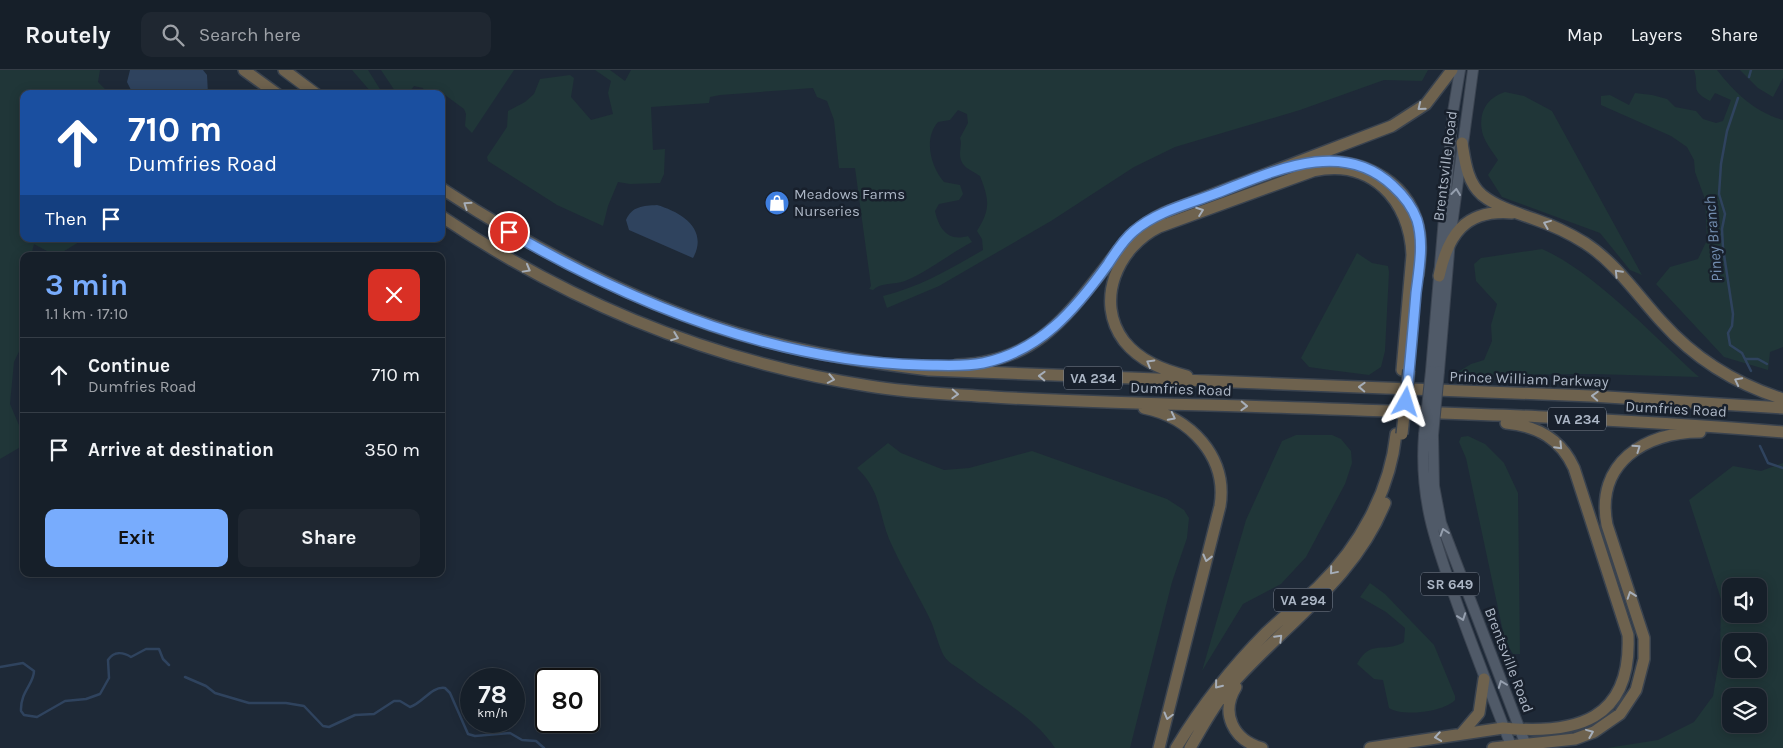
<!DOCTYPE html>
<html lang="en">
<head>
<meta charset="utf-8">
<style>
	:root { --surface:#161f29; --page:#1f2731; --text:#f1f3f6; --muted:#9ea2a8; --line:#353d46; --accent:#78acfd }
	body { margin:0; font-family:Karla,sans-serif; background:var(--page); color:var(--text); height:100vh; display:flex; flex-direction:column; font-size:19px; white-space:nowrap }
	* { box-sizing:border-box; margin:0 }
	p { font-size:16px; color:var(--muted) }
	.icon { flex:none; width:28px; height:28px; fill:none; stroke:currentColor; stroke-width:2; stroke-linecap:round; stroke-linejoin:round }
	.map { position:relative; flex:1; overflow:hidden }
	.panel { position:absolute; left:20px; top:182px; width:425px; height:325px; display:flex; flex-direction:column; background:var(--surface); border-radius:10px; box-shadow:0 2px 12px #0003,0 0 0 1px var(--line) }
	.panel>* { flex:none }
	.guide { position:absolute; left:20px; top:20px; width:425px; height:152px; border-radius:10px; box-shadow:0 2px 12px #0003,0 0 0 1px var(--line); background:#1a4fa0; color:#fff; overflow:hidden }
	.tools { position:absolute; left:1722px; top:508px; display:grid; gap:10px }
	.tools a { display:grid; place-items:center; width:45px; height:45px; border-radius:10px; background:var(--surface); box-shadow:0 2px 12px #0003,0 0 0 1px var(--line); font-size:25px }
	.speed { position:absolute; left:460px; top:598px; display:flex; gap:10px; font-size:25px; font-weight:700; text-align:center }
	.speed>* { display:grid; place-content:center; width:65px; height:65px; border-radius:50%; background:var(--surface); box-shadow:0 2px 12px #0003,0 0 0 1px var(--line); line-height:1 }
	.speed small { font-size:12px; font-weight:400 }
	.speed .limit { border:2px solid #111; border-radius:8px; background:#fff; color:#111 }
	.pin { position:absolute; display:grid; place-items:center; width:42px; height:42px; color:#fff; margin:-21px; border:2px solid #fff; border-radius:50%; box-shadow:0 1px 5px #0007 }
	.me { position:absolute; width:55px; margin:-28px; rotate:6deg; stroke-linejoin:round; filter:drop-shadow(0 0 4px #0008) }
	.turn { display:flex; align-items:center; gap:18px; height:105px; padding:0 25px; font-size:22px }
	.turn .icon { width:65px; height:65px; stroke-width:2.5 }
	.turn b { display:block; font-size:35px; line-height:42px }
	.then { display:flex; align-items:center; height:48px; padding:0 25px; background:#0003; gap:10px; font-size:19px }
	.round { display:grid; place-items:center; flex:none; width:52px; height:52px; border-radius:10px; background:var(--page) }
	.head { display:flex; align-items:center; justify-content:space-between; height:85px; padding:0 25px }
	h1 { font-size:30px; font-weight:700; line-height:38px; color:var(--accent) }
	.button { display:flex; gap:10px; margin-top:auto; padding:10px 25px }
	.button a { flex:1; height:58px; border-radius:10px; background:var(--accent); color:#111; font-size:20px; font-weight:700; line-height:58px; text-align:center }
	.button a+a { background:var(--page); color:var(--text) }
	ul { padding:0; list-style:none }
	li { display:flex; align-items:center; gap:15px; height:75px; padding:0 25px; border-top:1px solid var(--line) }
	li div { flex:1 }
	li b { display:block; font-size:19px }
	li em { font-style:normal }
	header { display:flex; align-items:center; gap:30px; box-sizing:border-box; height:70px; padding:0 25px; background:var(--surface); border-bottom:1px solid var(--line) }
	header strong { font-size:24px }
	nav { display:flex; gap:28px; margin-inline-start:auto; font-size:18px }
	.search { width:350px; height:45px; background:var(--page); display:flex; align-items:center; gap:12px; box-sizing:border-box; padding:0 18px; border-radius:10px; color:var(--muted); font-size:19px }
	.map>svg:first-child { display:block }
	.green { fill:#203638; fill-rule:evenodd }
	.water { fill:#2f435e }
	.lines { fill:none; stroke-linecap:round; stroke-linejoin:round }
	.stream { stroke:#2f435e; stroke-width:2.5 }
	.major-casing { stroke:#3b4451; stroke-width:12 }
	.highway-casing { stroke:#3a434f; stroke-width:14 }
	.major { stroke:#505a68; stroke-width:10 }
	.highway { stroke:#6e624e; stroke-width:11 }
	.major-bridge-casing { stroke:#3b4451; stroke-width:12; stroke-linecap:butt }
	.highway-bridge-casing { stroke:#3a434f; stroke-width:14; stroke-linecap:butt }
	.major-bridge { stroke:#505a68; stroke-width:10 }
	.highway-bridge { stroke:#6e624e; stroke-width:11 }
	.oneway { stroke:#a6aeb9 }
	.oneway2 { stroke:#959fae }
	.route-casing { stroke:#4e70a4; stroke-width:12 }
	.route { stroke:#78acfd; stroke-width:9 }
	.labels { text-anchor:middle; dominant-baseline:central; stroke-width:5; stroke-linejoin:round; paint-order:stroke }
	.shield { fill:#18202c; stroke:#808997; stroke-width:1 }
	.shield-label { font-size:14px; font-weight:bold; fill:#acb6c5 }
	.street-label { font-size:15px; fill:#acb6c5; stroke:#18202c }
	.poi-label { font-size:15px; fill:#acb6c5; stroke:#18202c; text-anchor:start }
	.water-label { font-size:16px; font-style:italic; fill:#728db0; stroke:#18202c }
</style>
</head>
<body>
<header>
<strong>Routely</strong>
<div class="search"><svg class="icon" aria-label="search" viewBox="0 0 24 24"><circle cx="10" cy="10" r="6"/><path d="M15 15l6 6"/></svg>Search here</div>
<nav><a>Map</a><a>Layers</a><a>Share</a></nav>
</header>
<div class="map">
<svg width="1783" height="678" viewBox="0 0 1783 678">
	<rect width="100%" height="100%" fill="#1e2937"/>
	<path class="green" d="M0,0H100L98,12L110,24H24V169H84L56,186L34,174L31,186H24V271L14,292L10,334L24,367V375L0,389Z
		M352,0H368L383,24L371,22Z
		M381,0H514L472,63L465,56L466,44L464,39L445,25L441,30V24H425L423,18L414,16L408,24H397Z
		M595,0H610L625,11L631,0H1428L1422,11L1384,10L1300,40L1175,77L1134,97L1051,151L939,216L887,238L883,226C920,217 950,199 983,180L982,169L977,161C991,139 989,129 980,106C971,100 960,97 960,84C960,77 962,74 960,68L968,53L967,44L958,40L950,50L938,52C923,69 931,97 944,112L960,115L963,124L959,130L939,134L935,141C939,159 948,172 968,166L972,172C949,184 929,201 905,211C894,215 881,212 873,220L869,219L871,216L855,98H839L834,50L827,31L817,27L813,18L720,25L710,27L709,33L651,37L653,80L665,79L664,104L660,113L630,114L618,112L608,136L603,156L557,135L488,91L487,87L507,57L508,41L525,32L534,24L540,9L570,5L574,8L571,27L591,50L613,44L608,23L611,11Z
		M1694,0H1717C1735,23 1755,42 1783,50V277L1770,282L1768,300L1724,287L1656,214L1670,197L1698,189L1707,170L1705,129L1695,102L1694,90L1687,77L1671,66L1601,35V26L1610,25L1629,35L1635,23L1652,25L1667,29L1675,37L1696,41L1703,49L1716,53L1723,51L1731,30L1715,23L1710,31C1689,20 1700,18 1694,0Z
		M1740,0H1783V8L1773,27L1758,18Z
		M1505,22L1524,26L1552,41L1642,205L1630,200L1600,163L1502,127L1488,105L1498,90C1493,82 1486,74 1483,65C1477,44 1486,28 1505,22Z
		M1542,179C1595,202 1655,268 1699,307L1593,304L1453,305L1471,294L1484,290L1492,271L1491,255L1497,234L1476,211L1474,194L1481,188Z
		M1357,183L1372,193L1388,196L1389,202L1385,281L1381,297L1369,305L1330,300L1309,297L1301,288Z
		M1296,365H1332L1341,369L1351,381L1352,393L1345,414L1306,487L1281,514L1243,534L1202,601L1246,450L1282,371Z
		M1468,366L1485,374L1504,393L1518,423L1520,584H1513L1505,571L1466,388L1459,372L1461,367Z
		M888,373L901,383L944,400L969,398L1032,381L1167,429L1184,440L1189,448L1187,468L1172,512L1130,678H1055C1033,645 995,627 965,603C959,598 948,593 944,586C938,575 935,559 929,547C916,521 901,496 889,469C878,441 881,421 857,398Z
		M1783,393V678H1607L1658,670L1694,652L1713,626L1720,585L1721,529L1689,430L1733,396L1761,401ZM1731,516H1759V544H1731ZM1731,571H1759V599H1731ZM1731,626H1759V654H1731Z
		M1370,513L1385,524L1434,575L1455,626V630C1444,642 1402,647 1389,638L1383,610L1374,609L1357,594C1371,568 1384,584 1404,572L1405,558L1386,542L1360,527Z"/>
	<path class="water" d="M130,0H203L207,5L208,24H133L127,12Z
		M657,135C681,142 709,159 693,188L629,160L626,150C632,136 643,136 657,135Z"/>
	<g class="lines">
		<path class="stream" d="M1749,7L1751,0
			M1738,28L1727,61L1721,94L1719,124L1725,144L1722,159L1723,178L1733,244L1732,256L1728,263L1730,275L1742,283L1751,301
			M1746,289H1758L1767,294
			M1760,376L1768,393L1783,398
			M0,597L23,593L34,601C34,614 20,622 21,641L24,645L37,647L65,631L86,629L100,624L109,608L108,590C114,581 123,582 131,587L146,579H159L163,589L169,595
			M185,607L206,616L215,623L249,633H286L304,636L323,656L329,657L355,645L374,644L394,631H400L410,637C423,633 431,616 445,618L450,623L468,664L475,666L510,663L522,670L536,671L544,678"/>
		<defs>
			<path id="major" d="M1431,301L1453,42L1460,0
				M1439,301L1450,170L1473,0
				M1424,365C1419,432 1437,477 1459,539C1476,585 1494,632 1512,678
				M1433,365L1434,416L1441,453L1527,678"/>
			<path id="highway" d="M244,0L277,24
				M284,0L316,24
				M1462,73C1465,91 1467,112 1482,125C1497,137 1517,143 1534,149C1552,155 1569,163 1585,173C1616,193 1638,226 1662,252C1695,289 1736,314 1783,329
				M1307,93C1353,85 1406,106 1418,156C1422,172 1420,189 1418,205
				M441,118C526,174 614,222 711,255C781,279 855,291 929,300L1591,326L1783,338
				M441,146C570,233 715,292 869,316C910,323 952,324 993,327C1077,332 1160,334 1243,336C1423,342 1604,347 1783,362
				M1439,206C1448,165 1465,139 1512,143
				M957,295C1031,293 1062,253 1104,199C1124,173 1133,158 1164,143L1392,56L1426,34L1452,0
				M1187,306C1163,300 1140,291 1124,271C1094,231 1118,177 1159,157L1313,101C1371,88 1410,130 1412,185L1402,300
				M1144,338C1190,347 1228,387 1220,436L1159,678
				M1236,617C1220,643 1233,670 1262,678
				M1462,663L1479,643L1484,609
				M1176,678C1202,635 1232,597 1267,562C1284,546 1302,532 1318,517C1360,476 1390,421 1396,364
				M1190,678C1202,658 1212,638 1227,620C1280,557 1353,513 1385,433
				M1370,678L1503,658C1577,665 1632,650 1628,565L1574,398C1561,369 1538,356 1506,353
				M1493,678L1575,669L1594,662L1620,644L1636,620L1644,589V568L1607,455C1595,393 1645,362 1700,362"/>
		</defs>
		<use href="#major" class="major-casing"/>
		<use href="#highway" class="highway-casing"/>
		<use href="#major" class="major"/>
		<use href="#highway" class="highway"/>
		<defs>
			<path id="major-bridge" d="M1424,365L1431,301
				M1433,365L1439,301"/>
			<path id="highway-bridge" d="M1402,364L1409,300"/>
		</defs>
		<use href="#major-bridge" class="major-bridge-casing"/>
		<use href="#highway-bridge" class="highway-bridge-casing"/>
		<use href="#major-bridge" class="major-bridge"/>
		<use href="#highway-bridge" class="highway-bridge"/>
	</g>
	<defs><path id="oneway-chevron" d="M-2-3.5L2.5 0L-2 3.5" fill="none" stroke-width="1.6" stroke-linecap="round" stroke-linejoin="round" transform="scale(1.25)"/></defs>
	<g class="oneway">
		<use href="#oneway-chevron" transform="translate(1421 37) rotate(141)"/>
		<use href="#oneway-chevron" transform="translate(467 135) rotate(-146)"/>
		<use href="#oneway-chevron" transform="translate(1200 141) rotate(-20)"/>
		<use href="#oneway-chevron" transform="translate(1547 154) rotate(-158)"/>
		<use href="#oneway-chevron" transform="translate(527 199) rotate(29)"/>
		<use href="#oneway-chevron" transform="translate(1618 203) rotate(-134)"/>
		<use href="#oneway-chevron" transform="translate(675 267) rotate(21)"/>
		<use href="#oneway-chevron" transform="translate(1150 293) rotate(-150)"/>
		<use href="#oneway-chevron" transform="translate(1042 306) rotate(-178)"/>
		<use href="#oneway-chevron" transform="translate(831 309) rotate(11)"/>
		<use href="#oneway-chevron" transform="translate(1738 311) rotate(-153)"/>
		<use href="#oneway-chevron" transform="translate(1362 317) rotate(-178)"/>
		<use href="#oneway-chevron" transform="translate(955 324) rotate(3)"/>
		<use href="#oneway-chevron" transform="translate(1595 326) rotate(-177)"/>
		<use href="#oneway-chevron" transform="translate(1244 336) rotate(2)"/>
		<use href="#oneway-chevron" transform="translate(1172 347) rotate(27)"/>
		<use href="#oneway-chevron" transform="translate(1559 376) rotate(46)"/>
		<use href="#oneway-chevron" transform="translate(1637 378) rotate(-35)"/>
		<use href="#oneway-chevron" transform="translate(1207 488) rotate(104)"/>
		<use href="#oneway-chevron" transform="translate(1333 501) rotate(130)"/>
		<use href="#oneway-chevron" transform="translate(1631 525) rotate(-109)"/>
		<use href="#oneway-chevron" transform="translate(1279 568) rotate(-45)"/>
		<use href="#oneway-chevron" transform="translate(1218 615) rotate(129)"/>
		<use href="#oneway-chevron" transform="translate(1168 646) rotate(105)"/>
		<use href="#oneway-chevron" transform="translate(1590 663) rotate(-22)"/>
		<use href="#oneway-chevron" transform="translate(1438 667) rotate(171)"/>
	</g>
	<g class="oneway2">
		<use href="#oneway-chevron" transform="translate(1456 122) rotate(-83)"/>
		<use href="#oneway-chevron" transform="translate(1444 462) rotate(-108)"/>
		<use href="#oneway-chevron" transform="translate(1462 547) rotate(70)"/>
		<use href="#oneway-chevron" transform="translate(1502 614) rotate(-111)"/>
	</g>
	<g class="lines">
		<defs>
			<path id="route" d="M509,162C633,234 777,292 922,295C942,295 963,297 983,293C1040,281 1075,240 1108,194C1116,182 1123,170 1134,161C1157,141 1189,134 1217,123C1272,102 1342,67 1393,116C1404,126 1412,136 1417,150C1424,173 1419,199 1416,223C1413,259 1410,295 1406,332"/>
		</defs>
		<use href="#route" class="route-casing"/>
		<use href="#route" class="route"/>
	</g>
	<defs>
		<symbol id="shop-disc" viewBox="-11 -11 22 22"><circle r="9.5" fill="#3f7fe0" stroke="#18202c"/><path d="M-5-2.5h2.3a2.7 3.5 0 0 1 5.4 0H5L5.5 6h-11ZM-1.5-2.5h3a1.5 2.3 0 0 0-3 0Z" fill="#fff"/></symbol>
	</defs>
	<g fill-rule="evenodd">
		<use href="#shop-disc" x="763" y="119" width="28" height="28"/>
	</g>
	<g class="labels">
		<g class="shield">
			<rect x="1064" y="296.5" width="58" height="23" rx="4"/>
			<rect x="1548" y="337.5" width="58" height="23" rx="4"/>
			<rect x="1421" y="502.5" width="58" height="23" rx="4"/>
			<rect x="1274" y="518.5" width="58" height="23" rx="4"/>
		</g>
		<g class="shield-label">
			<text x="1093" y="308">VA 234</text>
			<text x="1577" y="349">VA 234</text>
			<text x="1450" y="514">SR 649</text>
			<text x="1303" y="530">VA 294</text>
		</g>
		<g class="street-label">
			<text transform="translate(1445 96) rotate(-83)">Brentsville Road</text>
			<text transform="translate(1529 309) rotate(2)">Prince William Parkway</text>
			<text transform="translate(1181 319) rotate(2)">Dumfries Road</text>
			<text transform="translate(1676 339) rotate(3)">Dumfries Road</text>
			<text transform="translate(1509 590) rotate(69)">Brentsville Road</text>
		</g>
		<g class="poi-label">
			<text x="794" y="124">Meadows Farms<tspan x="794" dy="17">Nurseries</tspan></text>
		</g>
		<g class="water-label">
			<text transform="translate(1713 169) rotate(-95)">Piney Branch</text>
		</g>
	</g>
</svg>
<div class="tools">
<a><svg class="icon" aria-label="sound" viewBox="0 0 24 24"><path d="M4 9h4l5-4v14l-5-4H4zM17 9q2 3 0 6"/></svg></a>
<a><svg class="icon" aria-label="search" viewBox="0 0 24 24"><circle cx="10" cy="10" r="6"/><path d="M15 15l6 6"/></svg></a>
<a><svg class="icon" aria-label="layers" viewBox="0 0 24 24"><path d="M12 4l9 5-9 5-9-5zM3 14l9 5 9-5"/></svg></a>
</div>
<div class="speed"><div>78<small>km/h</small></div><div class="limit">80</div></div>
<div class="pin" style="left:509px;top:162px;background:#d93025"><svg class="icon" aria-label="arrive" viewBox="0 0 24 24"><path d="M6 21V4h12l-3 4 3 4H6"/></svg></div>
<svg class="me" style="left:1406px;top:332px" viewBox="-20 -20 40 40"><path d="M0-17L14 15 0 8-14 15z" fill="#78acfd" stroke="#fff" stroke-width="4"/></svg>
<div class="guide">
<div class="turn"><svg class="icon" aria-label="ahead" viewBox="0 0 24 24"><path d="M12 20V5M6 11l6-6 6 6"/></svg><div><b>710 m</b>Dumfries Road</div></div>
<div class="then">Then<svg class="icon" aria-label="arrive" viewBox="0 0 24 24"><path d="M6 21V4h12l-3 4 3 4H6"/></svg></div>
</div>
<section class="panel">
<div class="head"><div><h1>3 min</h1><p>1.1 km · 17:10</p></div><a class="round" style="background:#d93025;color:#fff"><svg class="icon" aria-label="close" viewBox="0 0 24 24"><path d="M6 6l12 12M18 6L6 18"/></svg></a></div>
<ul>
<li><svg class="icon" aria-label="ahead" viewBox="0 0 24 24"><path d="M12 20V5M6 11l6-6 6 6"/></svg><div><b>Continue</b><p>Dumfries Road</p></div><em>710 m</em></li>
<li><svg class="icon" aria-label="arrive" viewBox="0 0 24 24"><path d="M6 21V4h12l-3 4 3 4H6"/></svg><div><b>Arrive at destination</b></div><em>350 m</em></li>
</ul>
<div class="button"><a>Exit</a><a>Share</a></div>
</section>
</div>
</body>
</html>
